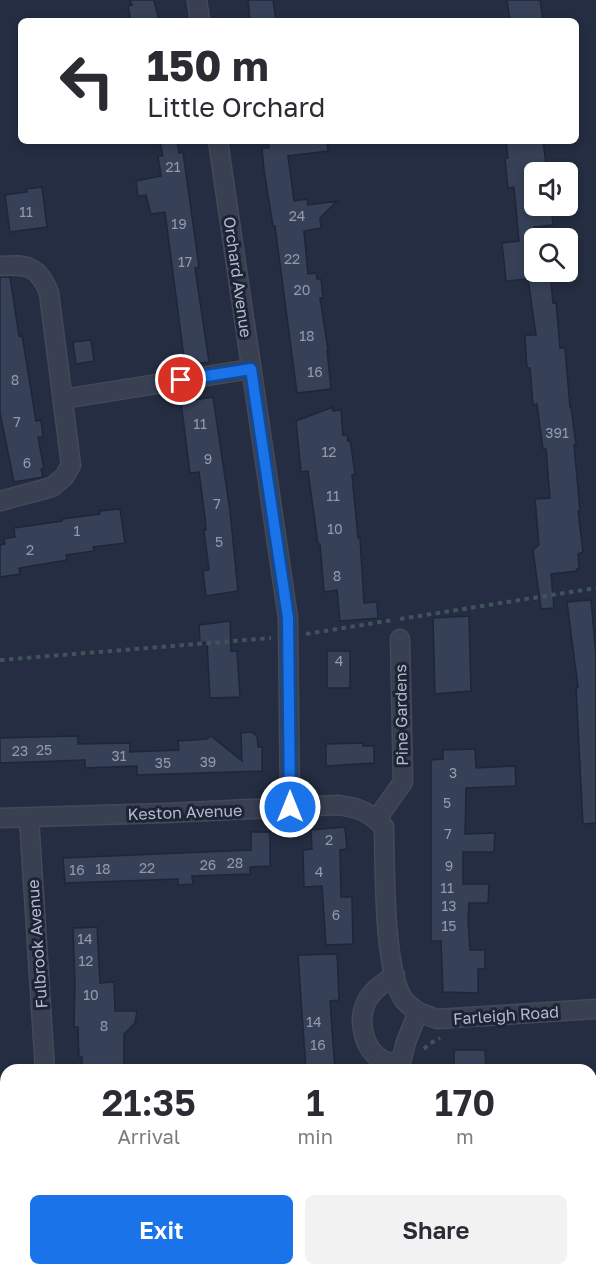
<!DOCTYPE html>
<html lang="en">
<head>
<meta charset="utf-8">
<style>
	:root { --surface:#fff; --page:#f2f2f3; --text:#2b2b33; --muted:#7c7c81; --accent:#1a73e8 }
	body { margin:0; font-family:"Golos Text",sans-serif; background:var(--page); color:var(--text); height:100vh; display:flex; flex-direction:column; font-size:22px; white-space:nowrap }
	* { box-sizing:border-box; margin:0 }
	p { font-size:20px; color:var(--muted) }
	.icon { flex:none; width:33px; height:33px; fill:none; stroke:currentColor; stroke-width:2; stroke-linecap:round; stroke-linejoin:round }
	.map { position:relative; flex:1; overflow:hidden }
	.details { position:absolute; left:0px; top:1064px; width:597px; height:212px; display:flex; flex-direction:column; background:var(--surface); border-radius:18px 18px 0 0; box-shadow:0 3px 9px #0003 }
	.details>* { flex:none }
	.hud { position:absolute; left:18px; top:18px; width:561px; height:126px; border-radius:9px; box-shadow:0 3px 9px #0003; background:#fff; color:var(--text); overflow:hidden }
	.fabs { position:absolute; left:524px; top:162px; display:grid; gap:12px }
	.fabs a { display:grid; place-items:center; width:54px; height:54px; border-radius:9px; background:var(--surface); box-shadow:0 3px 9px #0003; font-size:30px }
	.pin { position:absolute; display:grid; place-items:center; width:51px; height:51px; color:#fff; margin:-26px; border:3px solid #fff; border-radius:50%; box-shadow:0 2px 6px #0007 }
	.me { position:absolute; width:66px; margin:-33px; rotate:0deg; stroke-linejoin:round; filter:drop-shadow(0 0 4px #0008) }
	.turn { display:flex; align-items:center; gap:21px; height:126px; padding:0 30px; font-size:27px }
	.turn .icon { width:78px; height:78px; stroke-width:2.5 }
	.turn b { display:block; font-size:42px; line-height:51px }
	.eta { display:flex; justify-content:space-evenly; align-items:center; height:102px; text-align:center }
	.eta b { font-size:36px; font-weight:600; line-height:42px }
	.cta { display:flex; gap:12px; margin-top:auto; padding:12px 30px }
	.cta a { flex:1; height:69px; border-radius:9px; background:var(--accent); color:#fff; font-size:24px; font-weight:600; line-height:69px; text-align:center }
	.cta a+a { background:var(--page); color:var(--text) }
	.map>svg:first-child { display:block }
	.building { fill:#364057; stroke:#1f2638; stroke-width:1.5 }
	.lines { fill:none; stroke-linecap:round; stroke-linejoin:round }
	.street-casing { stroke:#42495a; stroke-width:21 }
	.path { stroke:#3f545a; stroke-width:4; stroke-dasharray:4.5 4.5; stroke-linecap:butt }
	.street { stroke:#394051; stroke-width:18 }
	.route-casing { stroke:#114b97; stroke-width:15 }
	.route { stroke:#1a73e8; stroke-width:10 }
	.labels { text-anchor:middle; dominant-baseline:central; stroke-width:6; stroke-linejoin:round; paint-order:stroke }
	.number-label { font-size:14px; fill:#939aac }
	.street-label { font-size:16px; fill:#b5bbcb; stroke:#1d2436 }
</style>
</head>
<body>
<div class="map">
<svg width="596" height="1274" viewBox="0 0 596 1274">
	<rect width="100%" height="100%" fill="#242d41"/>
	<path class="building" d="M130,0H154L159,21H131L128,6L132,5Z
		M248,0H273L276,21H250Z
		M507,0H540L543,21H510Z
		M160,141H177L179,153L183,152L199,267L195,268L209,362L185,365L165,212L151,214L146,195L138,196L136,181L161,176L158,156H163Z
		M268,141H327L328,151L288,156L294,201L307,199L308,205L337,201L320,218L321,228L304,231L308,274L316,273L317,279H321L323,298H320L328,350H327L331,389L297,393L275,226H273L264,170L262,148H269Z
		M506,141H543L547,172H534V206H551L553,225L534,227V272H550L553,303L556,302L560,348H565L570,407L571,406L576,445H574L580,511H578L583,552L578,554L579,569H577V571L551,574L554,608L541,609L533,550L539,545L535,499L550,498L546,449H543L537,404L533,405L530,368H527L525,335H536L528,279L506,281L502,243L519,241L514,187L508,188L505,159L508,158Z
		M42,187L47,227L10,232L5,195L27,192L26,189Z
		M0,277H10L19,336L22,335L36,421L41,420L43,437H38L44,469H41L43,477L14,482L0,413Z
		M91,340L94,361L76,364L73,342Z
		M213,397L230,511L238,591L206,596L203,571L209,570L204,530H206L205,517L199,472L190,473L181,402Z
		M333,407V411L341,410L343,435H347L348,441L350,440L355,474L352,475L358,538H360L364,603L377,602L378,618L340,621L337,590L324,592L320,544H318L308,471L301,472L296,421Z
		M120,509L125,543L93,547L94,551L66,555L67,560L19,568L20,574L0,577V545L5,544L4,539L15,537L14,528L62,521V519L100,514L99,511Z
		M591,600L596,656V823L583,824L576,687H578L567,602Z
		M469,616L471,691L435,694L433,618Z
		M230,621L231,651H237L240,697L210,698L207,642L200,643L199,625Z
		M327,651H350V688H327Z
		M251,732L257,736L258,747H262V771L137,775V766L85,768V760L0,763V738L78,736V744L130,743V752L179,750L178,741L207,739L211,736L242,761L241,733Z
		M363,743V746H374V763L326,766V744Z
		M475,749L476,768L515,766L516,786L466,788L465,834L495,833L494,852H463V884H489L488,903H469L468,918L470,950H485V969H478V993L443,992L441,941H431V760L443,759V750Z
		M345,827L347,849L340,850L341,897H352L353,944L326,945L322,886L304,887L303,850L312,849L311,830Z
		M251,832H270V866L250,867V874L192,876L193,884L178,885V879L65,883L63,858L251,850Z
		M97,927L100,983L114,982L115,1011H137L135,1023L124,1034V1069L82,1070V1057H79L78,1027H74L75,983L73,928Z
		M337,954L339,1000L330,1001L335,1070H306L298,955Z
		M454,1050H485L486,1070H454Z"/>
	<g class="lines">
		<defs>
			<path id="street" d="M197,0L200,21
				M218,141L288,618L290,807
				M0,266C27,264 39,266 49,293L71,465L64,477L52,487L0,501
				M63,399L251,369
				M0,818L166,813L338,805C360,808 367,811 384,827C385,865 383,971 404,1000C407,1004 413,1008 418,1012
				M29,818L45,1070
				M376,820L403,782L400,639
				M395,975C384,983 370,991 365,1005C358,1023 364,1049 381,1059C386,1062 393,1063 399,1065
				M399,1070L406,1042L418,1012L437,1019L596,1009
				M420,1269L423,1274
				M19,1274L111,1269"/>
		</defs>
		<use href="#street" class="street-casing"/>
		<path class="path" d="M400,619L596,588
			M306,634L393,620
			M0,660L271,638
			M424,1049L429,1044L440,1038
			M182,1269V1274"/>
		<use href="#street" class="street"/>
	</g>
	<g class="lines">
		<defs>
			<path id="route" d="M181,380L251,369L288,618L290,807"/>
		</defs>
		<use href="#route" class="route-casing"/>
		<use href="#route" class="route"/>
	</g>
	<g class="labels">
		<g class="number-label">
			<text x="173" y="166">21</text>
			<text x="26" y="211">11</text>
			<text x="297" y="215">24</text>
			<text x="179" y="223">19</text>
			<text x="292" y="258">22</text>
			<text x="185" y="261">17</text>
			<text x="302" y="289">20</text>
			<text x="307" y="335">18</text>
			<text x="315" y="371">16</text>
			<text x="15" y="379">8</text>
			<text x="17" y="421">7</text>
			<text x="200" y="423">11</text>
			<text x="557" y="432">391</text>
			<text x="329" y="451">12</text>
			<text x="208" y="458">9</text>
			<text x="27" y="462">6</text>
			<text x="333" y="495">11</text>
			<text x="217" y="503">7</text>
			<text x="335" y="528">10</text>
			<text x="77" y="530">1</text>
			<text x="219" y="541">5</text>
			<text x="30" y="549">2</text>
			<text x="337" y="575">8</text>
			<text x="339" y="660">4</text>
			<text x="44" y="749">25</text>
			<text x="20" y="750">23</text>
			<text x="119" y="755">31</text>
			<text x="208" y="761">39</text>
			<text x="163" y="762">35</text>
			<text x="453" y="772">3</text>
			<text x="447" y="802">5</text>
			<text x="448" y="833">7</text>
			<text x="329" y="839">2</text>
			<text x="235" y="862">28</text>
			<text x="208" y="864">26</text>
			<text x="449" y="865">9</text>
			<text x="147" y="867">22</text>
			<text x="103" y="868">18</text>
			<text x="77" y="869">16</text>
			<text x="319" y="871">4</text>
			<text x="447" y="887">11</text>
			<text x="449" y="905">13</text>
			<text x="336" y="914">6</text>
			<text x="449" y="925">15</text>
			<text x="85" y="938">14</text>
			<text x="86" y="960">12</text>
			<text x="91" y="994">10</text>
			<text x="314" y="1021">14</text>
			<text x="104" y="1025">8</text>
			<text x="318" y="1044">16</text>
		</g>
		<g class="street-label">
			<text transform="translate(238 277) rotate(82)">Orchard Avenue</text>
			<text transform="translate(401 715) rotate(-91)">Pine Gardens</text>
			<text transform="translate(185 812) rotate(-2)">Keston Avenue</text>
			<text transform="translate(37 944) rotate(-94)">Fulbrook Avenue</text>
			<text transform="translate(506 1015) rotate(-4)">Farleigh Road</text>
		</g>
	</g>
</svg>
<div class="fabs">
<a><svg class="icon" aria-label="sound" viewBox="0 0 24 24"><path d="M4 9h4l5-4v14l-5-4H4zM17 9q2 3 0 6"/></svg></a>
<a><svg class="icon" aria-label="search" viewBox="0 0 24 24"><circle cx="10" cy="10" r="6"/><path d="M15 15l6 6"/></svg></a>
</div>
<div class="pin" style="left:181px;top:380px;background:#d93025"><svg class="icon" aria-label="arrive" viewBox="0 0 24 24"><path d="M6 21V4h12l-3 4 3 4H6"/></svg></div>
<svg class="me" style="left:290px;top:807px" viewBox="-20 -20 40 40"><circle r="17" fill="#1a73e8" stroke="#fff" stroke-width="3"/><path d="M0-11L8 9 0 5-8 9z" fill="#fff"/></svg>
<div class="hud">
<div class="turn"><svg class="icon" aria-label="left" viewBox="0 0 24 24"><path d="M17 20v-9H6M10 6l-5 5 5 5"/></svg><div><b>150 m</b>Little Orchard</div></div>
</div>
<section class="details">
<div class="eta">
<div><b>21:35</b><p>Arrival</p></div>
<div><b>1</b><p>min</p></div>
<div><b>170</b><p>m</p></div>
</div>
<div class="cta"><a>Exit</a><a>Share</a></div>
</section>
</div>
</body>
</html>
